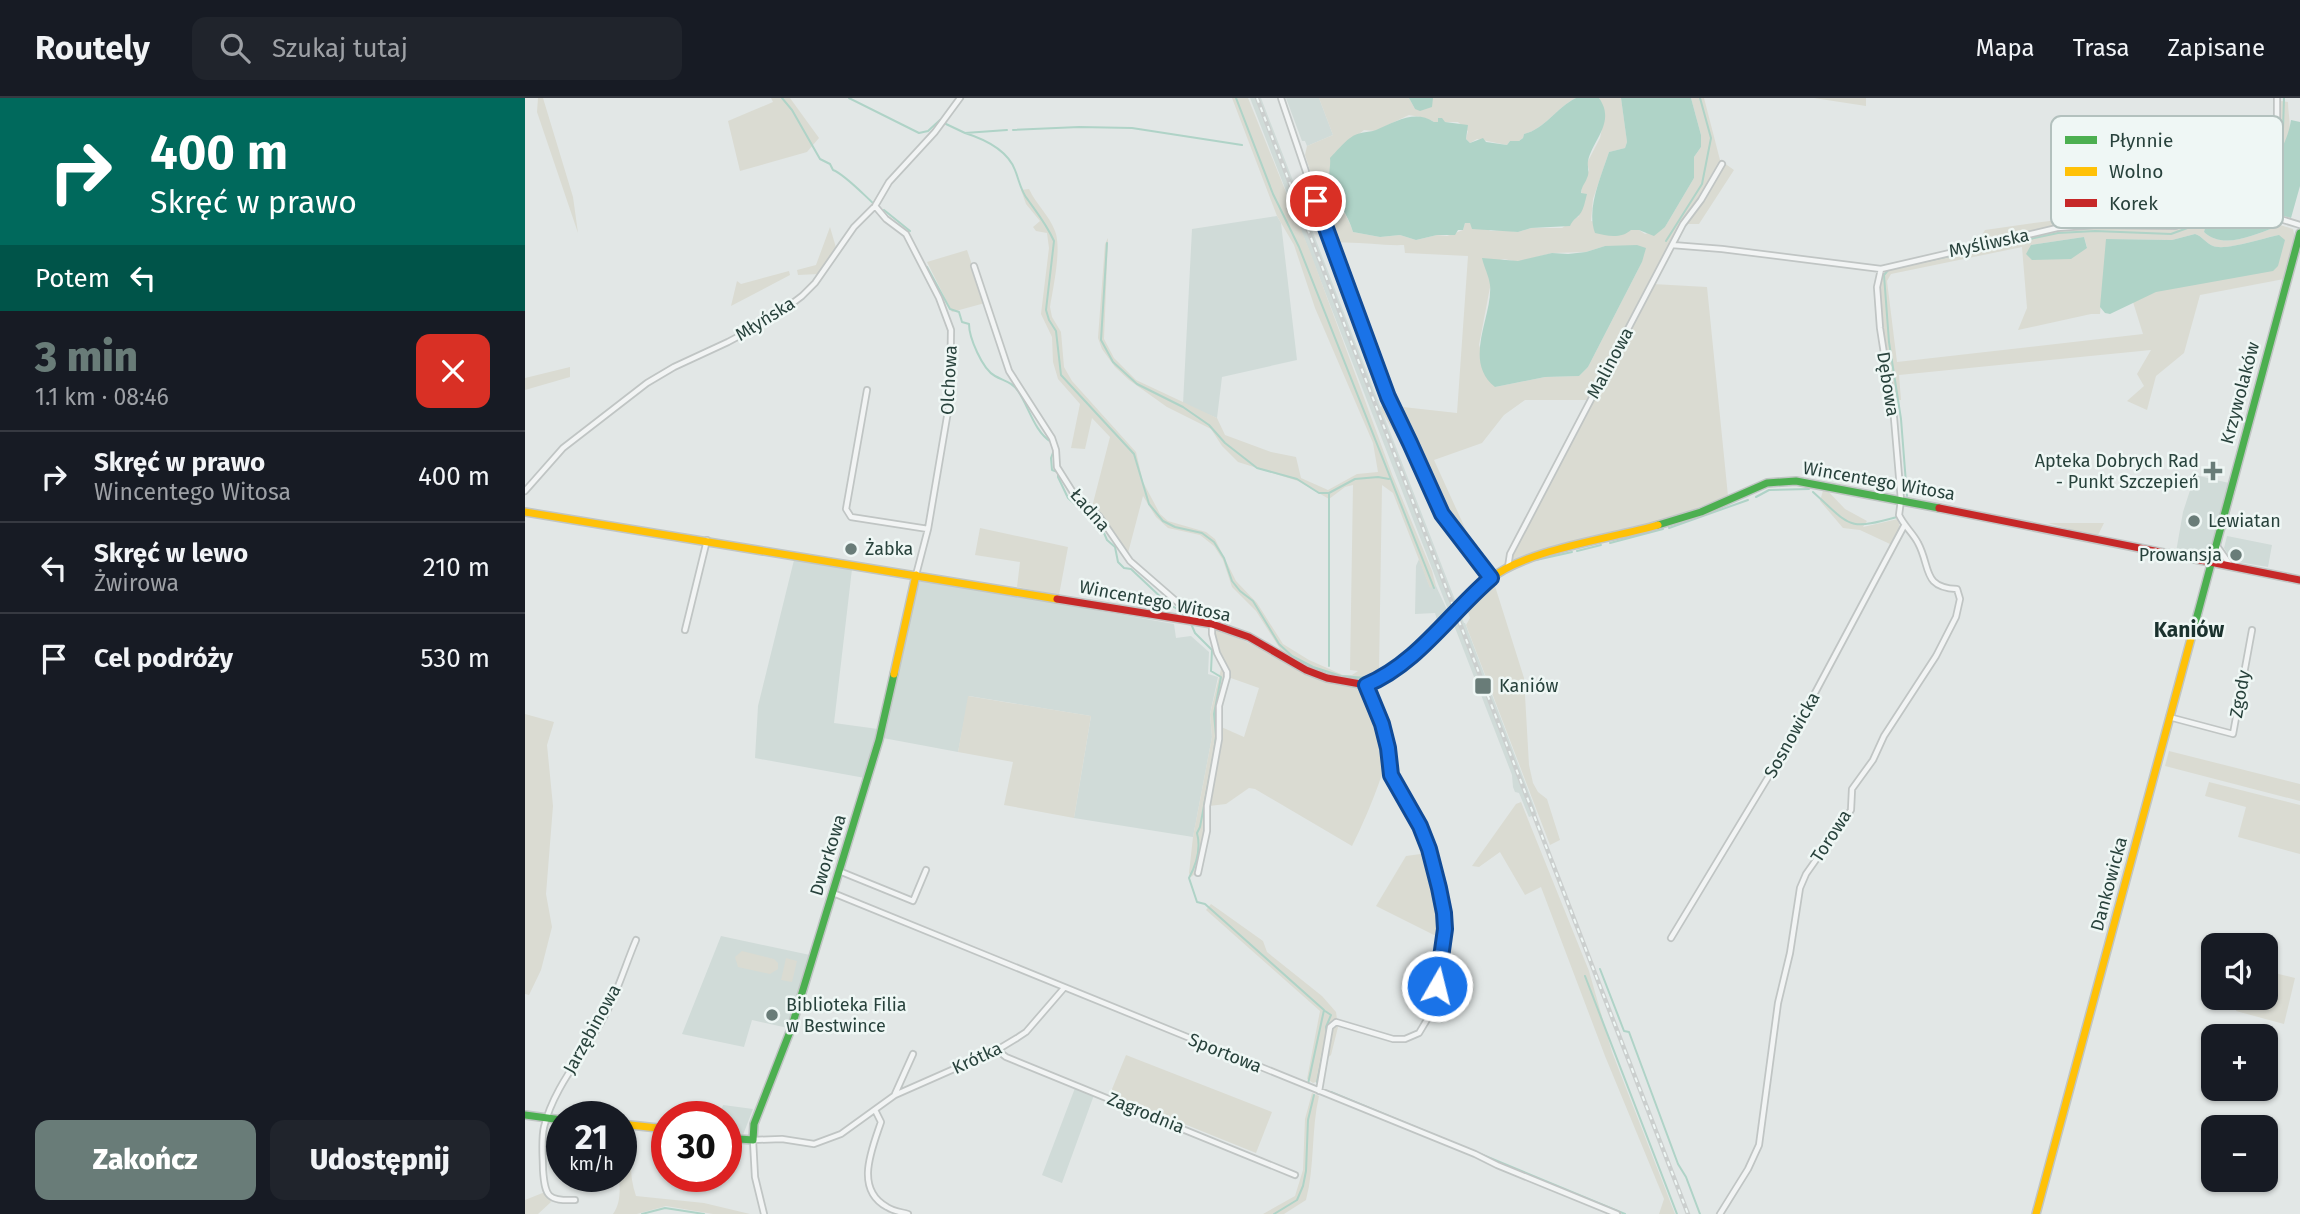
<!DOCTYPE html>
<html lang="pl">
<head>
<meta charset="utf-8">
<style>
	:root { --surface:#171b24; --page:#20242c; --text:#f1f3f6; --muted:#9ea1a6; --line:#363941; --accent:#697c78 }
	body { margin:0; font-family:"Fira Sans",sans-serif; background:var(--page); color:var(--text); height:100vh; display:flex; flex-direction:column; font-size:26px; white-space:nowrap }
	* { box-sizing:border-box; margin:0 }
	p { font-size:23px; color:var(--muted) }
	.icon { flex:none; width:38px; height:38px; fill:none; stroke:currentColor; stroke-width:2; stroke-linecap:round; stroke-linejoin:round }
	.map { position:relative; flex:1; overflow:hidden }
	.side { display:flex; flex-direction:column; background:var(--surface); width:525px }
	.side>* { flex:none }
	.guide { background:#00695c; color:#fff; overflow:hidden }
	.buttons { position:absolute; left:1676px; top:835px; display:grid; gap:14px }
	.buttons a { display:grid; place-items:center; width:77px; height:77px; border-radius:14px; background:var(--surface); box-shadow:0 2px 5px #0004; font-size:35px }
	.speed { position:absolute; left:21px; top:1003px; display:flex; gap:14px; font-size:35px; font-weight:700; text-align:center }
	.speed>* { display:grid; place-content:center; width:91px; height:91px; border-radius:50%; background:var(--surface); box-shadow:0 2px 5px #0004; line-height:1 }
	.speed small { font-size:18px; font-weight:400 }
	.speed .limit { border:10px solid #d22; background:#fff; color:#111 }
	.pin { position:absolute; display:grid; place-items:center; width:60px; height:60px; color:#fff; margin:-30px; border:4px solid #fff; border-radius:50%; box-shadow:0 2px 7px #0007 }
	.me { position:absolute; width:77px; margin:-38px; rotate:8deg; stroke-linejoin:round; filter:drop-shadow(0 0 5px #0008) }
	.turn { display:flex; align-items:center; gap:24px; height:147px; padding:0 35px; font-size:32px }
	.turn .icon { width:91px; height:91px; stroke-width:2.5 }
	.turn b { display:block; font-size:49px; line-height:60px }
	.then { display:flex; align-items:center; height:66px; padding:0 35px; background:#0003; gap:14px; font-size:26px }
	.round { display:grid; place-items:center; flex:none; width:74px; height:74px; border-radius:14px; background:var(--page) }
	.summary { display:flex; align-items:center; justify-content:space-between; height:119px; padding:0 35px }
	h1 { font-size:42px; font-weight:800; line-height:52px; color:var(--accent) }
	.action { display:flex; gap:14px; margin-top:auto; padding:14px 35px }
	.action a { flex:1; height:80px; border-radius:14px; background:var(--accent); color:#fff; font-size:28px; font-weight:800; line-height:80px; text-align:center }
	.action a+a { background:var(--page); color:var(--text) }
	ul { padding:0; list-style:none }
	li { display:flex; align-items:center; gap:21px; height:91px; padding:0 35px; border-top:2px solid var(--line) }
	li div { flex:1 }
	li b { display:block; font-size:26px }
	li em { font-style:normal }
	header { display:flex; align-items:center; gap:42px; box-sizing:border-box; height:98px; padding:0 35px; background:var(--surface); border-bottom:2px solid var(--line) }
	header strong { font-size:33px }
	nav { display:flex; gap:38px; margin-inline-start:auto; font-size:24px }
	.search { width:490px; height:63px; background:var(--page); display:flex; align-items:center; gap:18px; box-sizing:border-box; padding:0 24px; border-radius:14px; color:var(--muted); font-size:26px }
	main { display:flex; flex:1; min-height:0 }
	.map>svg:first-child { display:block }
	.built { fill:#d0dbd8 }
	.green { fill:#dadbd2; fill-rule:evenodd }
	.water { fill:#afd3c7 }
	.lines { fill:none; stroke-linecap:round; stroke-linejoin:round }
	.stream { stroke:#afd3c7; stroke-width:2 }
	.street-casing { stroke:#c0c5c4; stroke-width:8 }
	.fast-casing { stroke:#c0c5c4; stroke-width:10 }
	.slow-casing { stroke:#c0c5c4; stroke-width:10 }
	.jam-casing { stroke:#c0c5c4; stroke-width:10 }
	.street { stroke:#f2f4f4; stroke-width:4.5 }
	.fast { stroke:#4caf50; stroke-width:7 }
	.slow { stroke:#ffc107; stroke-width:7 }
	.jam { stroke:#c62828; stroke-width:7 }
	.rail-casing { stroke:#cbcfce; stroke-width:4.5 }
	.rail { stroke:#eff7f5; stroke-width:2; stroke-dasharray:5; stroke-linecap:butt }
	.route-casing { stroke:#114b97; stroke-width:18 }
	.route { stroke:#1a73e8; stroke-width:12 }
	.poi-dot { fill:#697c78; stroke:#eff7f5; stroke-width:2.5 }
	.labels { text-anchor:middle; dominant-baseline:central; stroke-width:5; stroke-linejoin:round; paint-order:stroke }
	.street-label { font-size:18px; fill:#28423c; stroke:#eff7f5 }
	.poi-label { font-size:18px; fill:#28423c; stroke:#eff7f5; text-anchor:start }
	.quarter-label { font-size:21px; font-weight:bold; fill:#1a322e; stroke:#eff7f5 }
	.key { fill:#eff7f5; stroke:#b3c1be; stroke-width:2 }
	.key-label { font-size:19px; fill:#28423c }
</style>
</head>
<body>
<header>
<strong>Routely</strong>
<div class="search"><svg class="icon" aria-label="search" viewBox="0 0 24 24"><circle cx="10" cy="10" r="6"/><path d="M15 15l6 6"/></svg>Szukaj tutaj</div>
<nav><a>Mapa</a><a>Trasa</a><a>Zapisane</a></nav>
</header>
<main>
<section class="side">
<div class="guide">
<div class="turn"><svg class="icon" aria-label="right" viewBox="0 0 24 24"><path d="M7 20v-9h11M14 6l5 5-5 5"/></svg><div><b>400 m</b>Skręć w prawo</div></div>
<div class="then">Potem<svg class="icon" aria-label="left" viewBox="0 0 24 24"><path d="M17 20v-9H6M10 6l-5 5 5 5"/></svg></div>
</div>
<div class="summary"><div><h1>3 min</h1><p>1.1 km · 08:46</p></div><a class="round" style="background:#d93025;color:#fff"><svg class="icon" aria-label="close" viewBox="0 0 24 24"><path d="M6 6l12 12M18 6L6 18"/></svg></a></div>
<ul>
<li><svg class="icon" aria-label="right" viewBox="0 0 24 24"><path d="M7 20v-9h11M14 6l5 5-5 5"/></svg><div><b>Skręć w prawo</b><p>Wincentego Witosa</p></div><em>400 m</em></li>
<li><svg class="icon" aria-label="left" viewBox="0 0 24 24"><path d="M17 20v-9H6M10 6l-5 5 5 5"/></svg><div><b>Skręć w lewo</b><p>Żwirowa</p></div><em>210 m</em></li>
<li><svg class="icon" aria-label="arrive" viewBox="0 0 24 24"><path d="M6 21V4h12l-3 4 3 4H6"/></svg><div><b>Cel podróży</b></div><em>530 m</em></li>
</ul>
<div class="action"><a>Zakończ</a><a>Udostępnij</a></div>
</section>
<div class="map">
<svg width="1775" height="1116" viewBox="0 0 1775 1116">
	<rect width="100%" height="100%" fill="#e2e7e6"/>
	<path class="built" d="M725,0H736L939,525H940L1012,716L1004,719L994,695L990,694L988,689L987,677Z
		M761,0H794L808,37L782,48L780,43H777Z
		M752,118L756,125L772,262L697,279L692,320L658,306L667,131Z
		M1670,377L1704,385L1685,459L1651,454L1658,414Z
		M1702,438L1747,447L1743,469L1707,463L1699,450Z
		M894,461L905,489L911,488L923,514L913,525L910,515L890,516L891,468Z
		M269,462L327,471L309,625L353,631L340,680L230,660L233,608Z
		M400,482L649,526L651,540L666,538L684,554L683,576L693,579L685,616L687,639L668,739L549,720L566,618L444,598L433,654L358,640L387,502L395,484Z
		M196,838L285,857L263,930L227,922L219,949L157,936Z
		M550,990L569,997L537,1085L517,1077Z
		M198,1007L228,1011L218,1037L201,1034V1018H194Z"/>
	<path class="green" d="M13,0H18L48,99L53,135L12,14Z
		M246,0H265L294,40L282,54L215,73L203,23L248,4Z
		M707,0H723L786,156L867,376L907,473L911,488L905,490L868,395L857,387L854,572L845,575L847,581L840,583L811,578L759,557L731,513L707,489L698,462L689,448L675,437L643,430L631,419L618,398L603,455L576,417L567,409L585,339L567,320L560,351L546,350L555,306L533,281L528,264L527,239L516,216L524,150L522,135L511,133L508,129L515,123L501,106L496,92L504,91C511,106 524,117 530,133C537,150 528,190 525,209L527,219L536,234L539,269L547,283L611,354L618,384L635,416L643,423L681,434L690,441L711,483L732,505L758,546L784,562L818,577H827L833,573L825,572L828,387L820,389L804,401L773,383L713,364L697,348L686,331L642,309L604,282L590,269L577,251L573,240L580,146L583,140L579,241L589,260L611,282L692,320L700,337L746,354L771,359L776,380L803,392L832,376L853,374L848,345L790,210L769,147L752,118Z
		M794,0H884L890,11L908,0H1051C1032,9 1020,31 999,36L998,40L994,43H985L982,47L952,41L945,45L941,41L943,33L933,24H909C903,20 891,18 884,17L850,33L839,32L809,56C807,64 804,75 805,83C808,102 823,116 828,134L855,139L875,137L891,142L912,137L922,138L938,132L940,125H945L966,133L980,132L993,134L1006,130H1037L1054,118L1057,88L1064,72L1062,65L1075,40L1080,16L1074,0H1096L1102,44L1100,50L1084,54L1068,101L1066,123L1114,132L1120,136L1140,129L1169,80V59L1176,49V37L1166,0H1179L1195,62L1209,72L1174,126H1157L1063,302H1000L979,317L957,345L909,362L945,441L927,425H912L886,363L855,310L860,303L871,324L882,327L878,309L932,315L943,158L880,155L879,147C855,148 833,143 809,145L780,57L782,48L808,37ZM1080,148L1117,164L1063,269L1054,278L1020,279L970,289L954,247L970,163L979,161L993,164L1027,155L1061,154Z
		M1289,0H1341V8Z
		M1756,3L1763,4C1763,15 1766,25 1764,37C1759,57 1727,89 1713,105L1704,101L1748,44L1754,29Z
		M1698,107L1703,110L1681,126L1679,134C1698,152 1727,137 1749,130L1752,126L1768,131L1770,140L1759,181L1675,197L1659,255L1631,278L1622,312L1602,303L1619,288L1612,276L1626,252L1374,277L1376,302H1369C1363,277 1342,188 1362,171L1437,152L1453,144L1460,132C1523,123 1589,110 1652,130ZM1670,136C1677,138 1681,145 1688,148C1701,153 1738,140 1754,137L1608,204L1618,236L1372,264L1362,183L1366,176L1497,149L1502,210L1493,232L1566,216H1575L1582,141L1647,142ZM1559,139L1562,149L1506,147Z
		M305,129L312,153L294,176L273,177L272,172L291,167Z
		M442,152L460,205L427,214L402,164Z
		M264,173L265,177L206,208L212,183L216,186Z
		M1128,186L1182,189L1203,398C1170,412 1134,424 1099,432C1062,440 1023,446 989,463L987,458Z
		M45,269V279L0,292V280Z
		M1299,389L1320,411L1342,423L1338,429L1373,421L1375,430L1365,446L1335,432L1318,430L1295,403Z
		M1523,425H1579L1572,439Z
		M455,430L543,449L534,497L492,489L495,464L450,457Z
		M969,485L999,580L1004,667L1008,685L1013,694L1022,701L1035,742L1025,747L941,527L945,520L941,509L944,510Z
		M689,531C744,549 777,581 836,590L840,594C849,612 859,630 862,650C864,668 836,731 827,748L730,691L724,690L701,706L684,708L694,628L719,639L734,590L703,579L688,536Z
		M697,567L701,575L693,608V641L680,734L671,775L666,779L664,775L668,739L687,639L685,616Z
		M443,598L566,618L549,720L479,707L488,664L433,654Z
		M0,616L29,624L22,647L28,708L21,796L27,829L16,872L4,897L0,896Z
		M1644,653L1775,686V703L1640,668Z
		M1684,684L1775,707V756L1713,739L1721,709L1680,698Z
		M996,704L1064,873L1087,954L1150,1116H1134L1139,1101L1080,958L1016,789L1000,797L975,754L954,769L947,768L991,706Z
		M903,755L917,815V841L851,808L881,758Z
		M686,806L738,843L742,854L797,898L811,914L813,929L806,957L796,966L794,983L788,985L782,981L795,913L681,812Z
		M217,853L249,861L253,865V871L245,876L213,869L210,859Z
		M261,860L272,863L267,884L256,882Z
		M1741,873L1770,880L1759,926L1711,913L1715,900H1741Z
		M601,957L747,1014L731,1055L585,996Z
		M787,995L794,998C786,1032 790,1068 781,1102L759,1116H738L770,1098L778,1072L780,1021Z
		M99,1029L109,1030C106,1054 103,1075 111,1098L179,1105L225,1116H188L141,1108L112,1116H88C96,1105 95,1091 94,1078H96V1043Z
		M20,1094L26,1104L13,1116H0V1102Z"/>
	<path class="water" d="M884,0H908L907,9L895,13L890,11Z
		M1051,0H1074C1091,24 1068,41 1063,63C1062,69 1065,74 1062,80C1060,86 1057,87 1056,95L1062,96C1060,103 1059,111 1055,116C1051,121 1048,121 1045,128L1006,130L993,134L947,131L945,125H940L938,132H933L930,137H912L891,142L875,137L855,139L828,134C823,116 810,101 805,83C803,75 806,68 805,60C811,54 818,45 825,40C834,33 843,35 851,32C870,24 890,11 909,24H913V20H917L920,24L943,27L941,41L945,45L958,40L961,44L982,47L985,43H994L998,40L999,36C1020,31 1032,9 1051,0Z
		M1096,0H1166L1176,37V49L1169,59V80L1140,129L1129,138L1114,132H1106C1096,141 1082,138 1070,135C1061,111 1076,79 1084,54L1100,50L1102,44Z
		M1766,22L1775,24V88L1766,120L1713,105C1736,80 1761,56 1766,22Z
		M1707,114L1748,123L1752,126L1749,130C1727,137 1698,152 1679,134L1681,126L1698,116Z
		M1670,136C1677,138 1681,145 1688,148C1701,153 1738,140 1754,137L1760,142L1753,168L1748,173L1631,194L1585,216L1580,215L1575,209L1581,141L1647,142Z
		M1559,139L1562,150L1546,161L1507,162L1501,156L1506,147Z
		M1112,147L1121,150L1117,164L1063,269L1054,278L1020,279L970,289C937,263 968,218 965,187C964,178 959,169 957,160L993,163L1027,155L1043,156L1061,154L1080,148Z"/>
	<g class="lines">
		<path class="stream" d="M257,0L267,12L295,61L305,66L308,72C319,76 338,96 348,105
			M324,0L394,35L403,33L415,22
			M711,0L748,96L774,149L909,490
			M421,26L440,35L482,32
			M488,32L554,29L607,30L717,47
			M440,35C459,41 482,51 490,72C494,82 496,94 503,102C513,116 522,127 529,143L521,212L524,222L531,233L536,277L609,356L624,406L638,423L650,429L677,435L689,444L699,460L707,483L715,493L728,503L754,546L767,558L788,569L816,578L841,580L851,577L866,568
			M1706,104L1748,51L1758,31L1759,0
			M359,112L385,133
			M1141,143L1177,86L1186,40L1175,0
			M582,145L576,242L588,264L612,286L658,309L684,327L700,345L732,370L772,381L794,395H804L830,381L853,379L864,381
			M402,169L425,211L434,214L437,224L444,226C444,239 457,271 470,278C479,283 487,284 493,293C504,309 509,333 526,344
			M529,352L526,360L527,372L533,374V379L543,400L565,419L571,430L579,435L582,442L590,449L593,464L599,470L606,471L642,505L664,518
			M1288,394C1326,428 1321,433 1372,419
			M1382,398L1376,321L1364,244L1359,177L1364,171L1533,135L1570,133L1646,136L1676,125L1701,109
			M1231,399L1244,392L1284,391
			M1144,430L1223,402
			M1085,445L1138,431
			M1052,453L1076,447
			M1011,462L1047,454
			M667,528L670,535L687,552L686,573L696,579L689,616L691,638L689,655L675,729L672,735C676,750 671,767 664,780L672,804L680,806L799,912L783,986
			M804,568V396
			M1075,871L1099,933L1104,934L1153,1066L1161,1079L1175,1116
			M1060,878L1152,1116
			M654,933L765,979
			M792,984L802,935L801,929L806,917L800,913
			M806,994L1100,1116
			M117,1116L140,1110L179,1116
			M749,1116L772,1102L778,1088L781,1073L783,1022L789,997"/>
		<defs>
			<path id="street" d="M756,0L813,168L863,298L917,416L966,480
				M1699,104L1775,127
				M350,108L361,121L381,136L414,200L426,232L425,301L403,431L391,477
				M1147,147L1197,151L1356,171L1532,130L1572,127L1651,128L1699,104L1722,78L1745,44L1752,29V0
				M449,168L484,273L527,340L531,352L532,369L549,396L574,418L605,463L674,523
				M342,292L321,411L326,419L403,431
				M0,393L38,350L122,285L149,269L203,244L248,220L277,198L290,185L329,129L350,108L364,84L410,34L435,0
				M1692,448L1706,468
				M983,469L985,456L1158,126L1176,102L1197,66
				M160,532L182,442
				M1644,619L1708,636L1727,532
				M314,773L388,803L401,772
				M673,775L682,733V708L694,641V608L702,579V574L692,555L687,536V526
				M308,795L950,1056L972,1067L1092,1116
				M1146,840L1259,653L1379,428
				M472,952L481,959L770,1077
				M794,993L805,929L811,924L868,941H880L894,935L906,915L920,831L919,815L904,750L895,728L866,677L863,650L857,627L841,587
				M370,996L388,956
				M350,1012L356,1024C347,1051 329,1091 362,1109C368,1113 376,1114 383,1116
				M50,1102C23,1103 20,1099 18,1072C18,1059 16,1042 19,1029C30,984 66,949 85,907C95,886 102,863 111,842
				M239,1116L230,1079L228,1042L257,1041L289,1046L316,1036L370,997L472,952L492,940L501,934L539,890
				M1195,1116L1223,1071L1234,1047L1253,905L1265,855L1275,790L1281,776L1326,712L1327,691L1348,662L1359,638L1411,558L1431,519L1435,501L1432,491C1397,490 1406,469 1393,445C1388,435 1379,428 1374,417L1376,402L1369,320L1355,230L1352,189L1356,171"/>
			<path id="fast" d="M1133,427L1176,414L1242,385L1271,383L1414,410
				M1668,533L1775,135
				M0,1017L37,1022
				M201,1040L228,1042L229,1026L266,931L354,642L369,576"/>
			<path id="slow" d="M0,414L532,501
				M870,570C906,545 931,509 965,481C1002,451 1085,441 1133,427
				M369,576L391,477
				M96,1026L142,1031
				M1511,1116L1668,533"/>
			<path id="jam" d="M1414,410L1775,482
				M532,501L687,526L724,539L781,572L802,580L841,587L856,581L870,570"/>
		</defs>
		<use href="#street" class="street-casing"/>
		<use href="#fast" class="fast-casing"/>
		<use href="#slow" class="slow-casing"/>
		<use href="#jam" class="jam-casing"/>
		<use href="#street" class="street"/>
		<use href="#fast" class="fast"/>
		<use href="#slow" class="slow"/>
		<use href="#jam" class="jam"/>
		<defs>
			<path id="rail" d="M732,0L1163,1116"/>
		</defs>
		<use href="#rail" class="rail-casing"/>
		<use href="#rail" class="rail"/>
	</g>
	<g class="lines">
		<defs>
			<path id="route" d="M791,103L863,299L885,345L917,416L966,480C925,515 892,566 841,587L857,626L863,650L866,677L895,728L904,751L914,790L919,815L920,831L912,888"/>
		</defs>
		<use href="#route" class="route-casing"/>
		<use href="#route" class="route"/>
	</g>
	<g class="poi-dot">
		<path d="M1684.5 362.5h7v7h7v7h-7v7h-7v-7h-7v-7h7z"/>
		<circle cx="1669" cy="423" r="7"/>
		<circle cx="326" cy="451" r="7"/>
		<circle cx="1711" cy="457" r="7"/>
		<rect x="949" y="579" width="18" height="18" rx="3.5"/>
		<circle cx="247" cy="917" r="7"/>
	</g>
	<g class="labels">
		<g class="street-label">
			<text transform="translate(1464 145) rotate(-12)">Myśliwska</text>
			<text transform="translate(240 221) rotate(-32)">Młyńska</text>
			<text transform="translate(1085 265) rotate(-62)">Malinowa</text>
			<text transform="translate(424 282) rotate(-87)">Olchowa</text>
			<text transform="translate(1363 286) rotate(81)">Dębowa</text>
			<text transform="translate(1715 295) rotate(-75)">Krzywolaków</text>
			<text transform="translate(1354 383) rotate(10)">Wincentego Witosa</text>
			<text transform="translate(565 412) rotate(49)">Ładna</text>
			<text transform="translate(630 503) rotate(11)">Wincentego Witosa</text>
			<text transform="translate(1715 596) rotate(-80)">Zgody</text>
			<text transform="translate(1267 637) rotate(-61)">Sosnowicka</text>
			<text transform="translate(1306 738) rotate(-57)">Torowa</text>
			<text transform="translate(303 757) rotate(-73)">Dworkowa</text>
			<text transform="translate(1584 786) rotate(-75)">Dankowicka</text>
			<text transform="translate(67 931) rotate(-61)">Jarzębinowa</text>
			<text transform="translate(700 955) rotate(22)">Sportowa</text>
			<text transform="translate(452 960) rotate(-25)">Krótka</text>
			<text transform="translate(621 1015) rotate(22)">Zagrodnia</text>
		</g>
		<g class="poi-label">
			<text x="1674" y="363" text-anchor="end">Apteka Dobrych Rad<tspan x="1674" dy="21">- Punkt Szczepień</tspan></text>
			<text x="1683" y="423">Lewiatan</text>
			<text x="340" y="451">Żabka</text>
			<text x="1697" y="457" text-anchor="end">Prowansja</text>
			<text x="974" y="588">Kaniów</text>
			<text x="261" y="907">Biblioteka Filia<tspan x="261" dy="21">w Bestwince</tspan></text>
		</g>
		<g class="quarter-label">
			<text x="1664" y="532">Kaniów</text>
		</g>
	</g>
	<rect x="1526" y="18" width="232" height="112" rx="10" class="key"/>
	<rect x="1540" y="38" width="32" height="8" fill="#4caf50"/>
	<rect x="1540" y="69" width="32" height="9" fill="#ffc107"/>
	<rect x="1540" y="101" width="32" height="8" fill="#c62828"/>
	<g class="key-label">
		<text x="1584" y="49">Płynnie</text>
		<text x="1584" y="80">Wolno</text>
		<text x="1584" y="112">Korek</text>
	</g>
</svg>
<div class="buttons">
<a><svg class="icon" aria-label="sound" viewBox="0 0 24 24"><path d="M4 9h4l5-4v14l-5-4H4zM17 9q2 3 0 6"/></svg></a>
<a>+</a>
<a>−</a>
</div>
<div class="speed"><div>21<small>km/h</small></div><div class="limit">30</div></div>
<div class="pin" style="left:791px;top:103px;background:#d93025"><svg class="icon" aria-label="arrive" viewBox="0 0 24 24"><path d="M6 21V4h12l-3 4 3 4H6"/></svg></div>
<svg class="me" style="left:912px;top:888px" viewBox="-20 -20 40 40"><circle r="17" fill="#1a73e8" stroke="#fff" stroke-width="3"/><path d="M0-11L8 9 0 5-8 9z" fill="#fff"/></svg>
</div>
</main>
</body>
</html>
